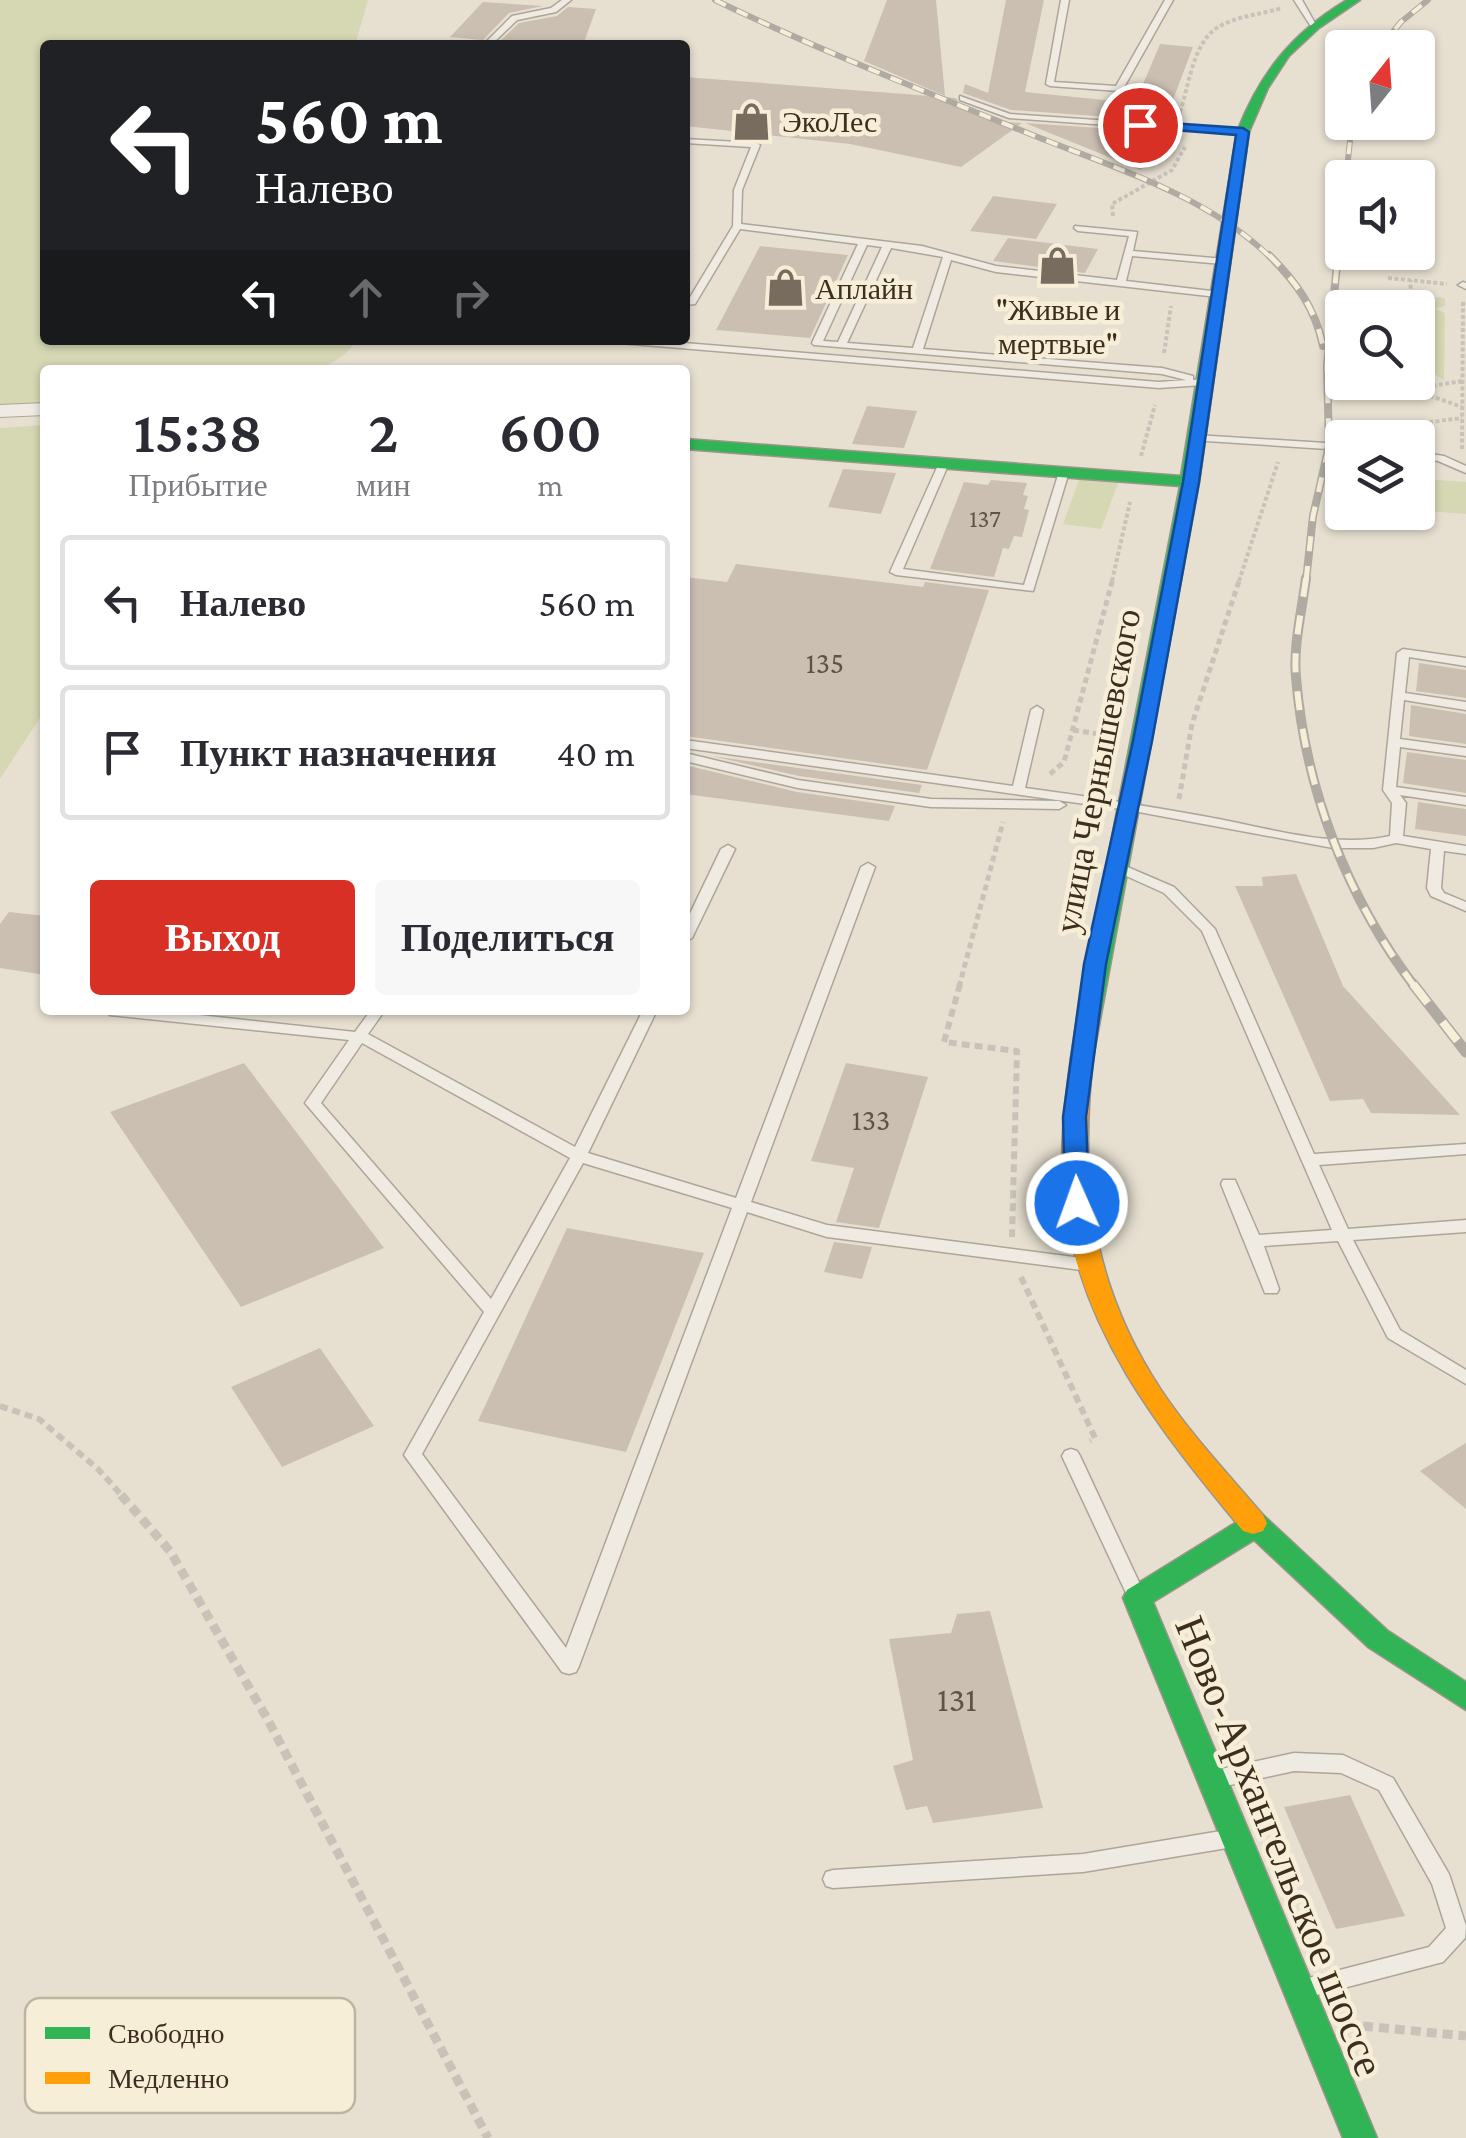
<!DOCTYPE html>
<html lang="ru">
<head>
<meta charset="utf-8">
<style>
	:root { --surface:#fff; --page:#f7f7f7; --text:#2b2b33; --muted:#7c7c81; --line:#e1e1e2; --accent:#d93025 }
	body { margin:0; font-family:"Crimson Pro",serif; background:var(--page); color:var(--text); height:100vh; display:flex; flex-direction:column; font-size:38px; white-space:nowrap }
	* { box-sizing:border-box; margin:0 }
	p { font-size:32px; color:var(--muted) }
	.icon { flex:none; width:55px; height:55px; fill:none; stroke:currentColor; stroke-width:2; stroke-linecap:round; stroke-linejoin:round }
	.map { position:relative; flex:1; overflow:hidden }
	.sheet { position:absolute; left:40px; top:365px; width:650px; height:650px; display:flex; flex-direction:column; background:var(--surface); border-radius:10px; box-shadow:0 2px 8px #0004 }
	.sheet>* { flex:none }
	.guide { position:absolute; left:40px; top:40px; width:650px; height:305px; border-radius:10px; box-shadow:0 2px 8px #0004; background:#202124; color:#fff; overflow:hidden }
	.needle { width:65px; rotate:17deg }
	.buttons { position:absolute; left:1325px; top:30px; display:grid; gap:20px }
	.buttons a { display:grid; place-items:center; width:110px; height:110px; border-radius:10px; background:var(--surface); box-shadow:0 2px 8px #0004; font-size:50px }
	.pin { position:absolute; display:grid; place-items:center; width:85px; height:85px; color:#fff; margin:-42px; border:5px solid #fff; border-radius:50%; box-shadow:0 2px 10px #0007 }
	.me { position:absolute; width:110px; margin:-55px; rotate:358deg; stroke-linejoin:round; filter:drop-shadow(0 0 8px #0008) }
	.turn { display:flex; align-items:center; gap:35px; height:210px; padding:0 50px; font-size:45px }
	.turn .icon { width:130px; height:130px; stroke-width:2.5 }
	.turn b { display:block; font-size:70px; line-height:85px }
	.lanes { display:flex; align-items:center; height:95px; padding:0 50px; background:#0003; justify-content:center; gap:50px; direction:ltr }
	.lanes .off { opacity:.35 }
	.eta { display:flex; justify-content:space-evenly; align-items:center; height:170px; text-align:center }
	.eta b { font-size:60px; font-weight:600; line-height:70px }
	.button { display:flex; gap:20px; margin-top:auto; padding:20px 50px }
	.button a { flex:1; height:115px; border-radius:10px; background:var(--accent); color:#fff; font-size:40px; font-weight:600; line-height:115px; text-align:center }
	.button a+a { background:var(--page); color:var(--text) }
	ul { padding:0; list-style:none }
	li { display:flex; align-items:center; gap:30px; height:135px; margin:0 20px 15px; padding:0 30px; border:5px solid var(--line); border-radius:10px }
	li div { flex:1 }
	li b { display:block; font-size:38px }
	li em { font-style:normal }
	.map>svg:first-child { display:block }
	.green { fill:#d6d7b3 }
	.building { fill:#cbbfb2 }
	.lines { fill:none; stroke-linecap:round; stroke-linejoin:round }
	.lane-casing { stroke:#ada599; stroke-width:3 }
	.street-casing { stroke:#ada599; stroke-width:2 }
	.fast-casing { stroke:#9c958a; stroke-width:3 }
	.slow-casing { stroke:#9c958a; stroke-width:3 }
	.path-far3 { stroke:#c8c2b9; stroke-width:4; stroke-dasharray:4 2.5; stroke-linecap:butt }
	.path-far2 { stroke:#c8c2b9; stroke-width:5; stroke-dasharray:6 4; stroke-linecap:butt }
	.path-far1 { stroke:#c8c2b9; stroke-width:6; stroke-dasharray:8 5; stroke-linecap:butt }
	.path { stroke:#c8c2b9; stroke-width:9; stroke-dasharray:10 6; stroke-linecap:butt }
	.lane { fill:#efebe3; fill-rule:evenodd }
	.street { fill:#efebe3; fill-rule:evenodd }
	.fast { fill:#30b455; fill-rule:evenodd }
	.slow { fill:#ff9f0a; fill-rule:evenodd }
	.rail-far3-casing { stroke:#afaaa2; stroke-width:6 }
	.rail-far2-casing { stroke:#afaaa2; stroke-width:8 }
	.rail-far1-casing { stroke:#afaaa2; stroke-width:10 }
	.rail-casing { stroke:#afaaa2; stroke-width:11 }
	.rail-far3 { stroke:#f7eed8; stroke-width:4; stroke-dasharray:12; stroke-linecap:butt }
	.rail-far2 { stroke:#f7eed8; stroke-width:5; stroke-dasharray:15; stroke-linecap:butt }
	.rail-far1 { stroke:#f7eed8; stroke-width:6; stroke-dasharray:19; stroke-linecap:butt }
	.rail { stroke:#f7eed8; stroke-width:8; stroke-dasharray:24; stroke-linecap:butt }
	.route { fill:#1a73e8; stroke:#114b97; stroke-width:2.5 }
	.labels { text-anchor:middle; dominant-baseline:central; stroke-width:9; stroke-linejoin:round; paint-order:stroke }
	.far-number-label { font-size:25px; fill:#605244 }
	.far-poi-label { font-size:30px; fill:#3d2e20; stroke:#f7eed8; text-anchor:start }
	.number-label { font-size:30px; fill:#605244 }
	.street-label { font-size:35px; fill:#3d2e20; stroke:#f7eed8 }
	.near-number-label { font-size:35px; fill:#605244 }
	.near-street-label { font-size:42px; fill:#3d2e20; stroke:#f7eed8 }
	.key { fill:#f7eed8; stroke:#bfb4a1; stroke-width:2.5 }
	.key-label { font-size:28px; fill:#3d2e20 }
</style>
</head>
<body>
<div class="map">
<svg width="1466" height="2138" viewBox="0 0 1466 2138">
	<rect width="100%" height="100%" fill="#e7e0d1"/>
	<path class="green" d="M0,0H368L355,45H45V340H358L343,356L319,370H45V406L0,408Z
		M1436,297L1445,298V306L1434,309L1445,313L1444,381L1422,365L1418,330L1429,323L1421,319L1422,300Z
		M45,425V710L0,779V428Z
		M1080,477L1118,483L1101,529L1063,524Z
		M1422,479L1466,482V514L1427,511Z"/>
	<path class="building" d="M887,0H936L945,96L864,61Z
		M1006,0H1044L1025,92L1135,103L1160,44L1193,47L1165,121L1011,110L963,93L965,84L988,93Z
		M483,2L543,6L509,13L483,40L450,37Z
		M568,7L596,9L583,45L500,41L519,23L557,16Z
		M685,77L956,98L959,104L1008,122L1022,123L961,167L850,144L685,126Z
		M1025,123L1129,130L1118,149L1126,154L1132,152L1145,132L1160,133L1141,170Z
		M993,196L1057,204L1036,239L970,231Z
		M1008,238L1098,249L1085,273L993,261Z
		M760,246L848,255L810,338L716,330Z
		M867,406L917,411L904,448L852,444Z
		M843,469L896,473L881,514L828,507Z
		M991,480L1027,483L1023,495L1028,496L1024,509L1029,510L1022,537L1014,536L1009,549L1003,548L994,577L930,569L964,482L988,485Z
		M736,564L923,587L925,582L989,590L927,770L685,736V577L727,582Z
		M1419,663L1466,670V698L1416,691Z
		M1411,705L1466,714V744L1409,736Z
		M1407,752L1466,760V793L1403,783Z
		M712,756L922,785L919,793L799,776Z
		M685,765L797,792L895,806L889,821L685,794Z
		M1418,802L1466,809V836L1415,829Z
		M1296,874L1343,986L1460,1115L1371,1113L1363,1099L1330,1101L1235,886H1263L1262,877Z
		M9,912L45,916V975L0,968V924Z
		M244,1063L384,1248L241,1307L110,1112Z
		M846,1063L928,1077L879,1228L836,1222L854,1168L811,1161Z
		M567,1228L704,1253L626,1452L478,1421Z
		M834,1242L872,1247L862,1279L824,1272Z
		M320,1348L374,1426L282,1467L231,1387Z
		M1466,1443V1509L1420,1471Z
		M990,1611L1043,1808L933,1823L927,1806L906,1810L893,1766L913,1760L889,1639L951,1633L957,1614Z
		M1350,1795L1405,1916L1336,1929L1284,1807Z"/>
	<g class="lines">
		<defs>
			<path id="lane" d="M562,0H571L556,12L517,20L491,45H483L512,16L551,8Z
				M1061,0H1069L1054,82L1116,86L1165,0H1173L1123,89L1119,91L1050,86L1046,84Z
				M1294,0H1302L1316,25H1310Z
				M960,96L1010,114L1243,130L1247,132L1243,134L1143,128L1129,150H1126L1122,148L1135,127L1009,118L960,100Z
				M685,139L756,143L760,145L742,190L741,224L922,246L996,266L1117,280L1129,236L1078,231L1074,228L1075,226L1137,232L1133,251L1225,259L1227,261L1222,264L1132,256L1126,281L1220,292L1222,294L1217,297L996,272L951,260L923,349L1162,368L1193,376V380L1203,379L1208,382L1203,385L1159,388L608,342L606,340H647L1159,382L1186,380L1162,374L814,345L812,343L858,244L740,229L695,304L685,305V299H689L733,226L734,190L751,147L685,143ZM867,245L882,247L838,342L823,341ZM891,248L943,257L913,348L847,343Z
				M1463,282L1466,283V289L1458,285Z
				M1195,435L1342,444V450L1191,440V436Z
				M1418,452L1444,456L1466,466V473L1438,461L1418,458Z
				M944,460L949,463L903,569L1024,585L1059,472L1064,469L1069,472L1033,591L896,575L890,572L939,463Z
				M1403,649L1466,658V666L1409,657L1405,693L1466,702V710L1404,700L1400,739L1466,748V756L1400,747L1396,787L1466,797V805L1400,795L1406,803L1403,836L1466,846V854L1444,851L1441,888L1444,893L1466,902V911L1431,896L1427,888L1431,849L1396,843L1373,848H1333L1128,810L685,748V740L1013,786L1031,710L1037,706L1043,710L1025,788C1086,796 1147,806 1208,817C1265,827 1332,849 1390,836L1392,803L1383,790L1397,653Z
				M685,753L798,780L931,799L1059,801L1066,805L1059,809L931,807L798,788L685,761Z
				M728,845L735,849L692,938L685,942V924L721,849Z
				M868,863L875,867L751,1202L827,1225L1089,1259L1095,1261L1097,1265L1095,1269L1089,1271L827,1237L747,1212L579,1666L576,1672L569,1674L562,1672L404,1455L484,1312L305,1103L349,1040L110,1015L103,1010H153L355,1032L371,1010H385L368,1034L575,1147L643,1010H657L588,1153L736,1198L861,867ZM362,1043L570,1158L491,1299L321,1103ZM583,1163L732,1208L566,1648L422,1454Z
				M1118,863L1174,887L1215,929L1314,1154L1466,1144V1154L1319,1165L1348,1229L1466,1220V1232L1353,1240L1400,1330L1466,1370V1384L1388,1338L1338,1241L1264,1246L1279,1289L1277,1293H1265L1221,1184L1223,1180H1235L1259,1235L1332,1230L1202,931L1164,893L1113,870L1111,867L1113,864Z
				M1071,1449L1077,1451L1080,1456L1145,1595L1143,1600L1136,1603L1129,1600L1127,1595L1062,1456L1065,1451Z
				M1294,1753L1343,1755L1393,1778L1449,1874L1466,1926L1465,1938L1443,1962L1309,1997L1301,1994L1298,1987L1301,1980L1429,1947L1446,1928L1432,1884L1379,1790L1341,1773L1294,1771L1221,1787L1214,1784L1211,1778L1214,1772L1221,1769Z
				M1227,1830L1234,1833L1237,1839L1234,1845L1227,1848L1083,1872L833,1888L826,1886L823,1879L826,1872L833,1870L1083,1854Z"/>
			<path id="street" d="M45,403V415L0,417V405Z"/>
			<path id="fast" d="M1347,0H1360L1319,28L1289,56L1268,88L1249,132L1199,482L1093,1058L1082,1065L1071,1058L1078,1013L1180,486L685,449V439L1181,476L1237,132C1260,73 1292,33 1347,0Z
				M1253,1512L1263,1515L1388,1631L1466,1682V1710L1368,1647L1254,1540L1153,1602L1377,2138H1343L1123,1598L1127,1590Z"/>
			<path id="slow" d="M1082,1051L1093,1058C1079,1180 1091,1284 1161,1390C1191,1435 1228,1474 1263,1515L1267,1523L1263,1531L1253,1534L1243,1531C1159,1429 1075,1326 1063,1189C1060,1145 1065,1101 1071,1058Z"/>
		</defs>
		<use href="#lane" class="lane-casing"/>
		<use href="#street" class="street-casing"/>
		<use href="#fast" class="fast-casing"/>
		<use href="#slow" class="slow-casing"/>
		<path class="path-far3" d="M1180,112C1189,86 1193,40 1220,26C1238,16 1262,14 1282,8
			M1113,216L1112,204L1172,170L1185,147
			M1388,278L1447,284
			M1409,308L1411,280
			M1164,353L1171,306
			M1462,381L1426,387L1431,396L1462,407
			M1408,438L1431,422L1462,418
			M1462,449L1463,301
			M1141,456L1155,405
			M1112,581L1130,502
			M1239,581L1278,462"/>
		<path class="path-far2" d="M1073,730L1111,736
			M1050,774L1064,762L1113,578
			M1179,799L1192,724L1240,578
			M959,987L1003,822"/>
		<path class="path-far1" d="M960,984L944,1042L1017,1051L1012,1237
			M1021,1277L1095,1438L1090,1441
			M0,1406L39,1419L98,1469L123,1497"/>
		<path class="path" d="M121,1495L170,1551L268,1720L488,2138
			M1363,2026L1466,2036"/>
		<use href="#lane" class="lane"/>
		<use href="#street" class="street"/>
		<use href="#fast" class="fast"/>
		<use href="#slow" class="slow"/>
		<defs>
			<path id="rail-far3" d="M715,0C818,50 924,91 1030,134C1112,167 1207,195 1271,258
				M1380,48L1401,22L1428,0
				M1346,178L1352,122
				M1338,258L1342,213"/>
			<path id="rail-far2" d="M1269,255C1297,283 1315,308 1323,346
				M1306,581L1313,516L1329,446L1327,365L1338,255"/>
			<path id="rail-far1" d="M1306,578C1302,610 1293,646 1296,677C1305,789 1347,898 1415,987"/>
			<path id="rail" d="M1413,984L1466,1052"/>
		</defs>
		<use href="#rail-far3" class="rail-far3-casing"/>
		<use href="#rail-far2" class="rail-far2-casing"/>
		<use href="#rail-far1" class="rail-far1-casing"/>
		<use href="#rail" class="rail-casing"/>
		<use href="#rail-far3" class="rail-far3"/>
		<use href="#rail-far2" class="rail-far2"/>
		<use href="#rail-far1" class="rail-far1"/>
		<use href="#rail" class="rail"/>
	</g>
	<path class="route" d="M1140,121L1243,128L1249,132L1199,482L1152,741L1106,964L1086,1117L1089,1203L1077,1211L1065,1203L1063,1117L1084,964L1133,741L1183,482L1236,135L1136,127Z"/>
	<defs>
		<symbol id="shop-bare" viewBox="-9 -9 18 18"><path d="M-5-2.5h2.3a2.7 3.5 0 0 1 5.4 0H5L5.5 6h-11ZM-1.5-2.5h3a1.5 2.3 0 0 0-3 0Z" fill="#786c5e" stroke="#f7eed8" stroke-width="2.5" paint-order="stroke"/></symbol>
	</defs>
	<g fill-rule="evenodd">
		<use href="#shop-bare" x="724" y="94" width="55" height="55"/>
		<use href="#shop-bare" x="1030" y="238" width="55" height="55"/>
		<use href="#shop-bare" x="758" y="260" width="55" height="55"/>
	</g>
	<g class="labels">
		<g class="far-number-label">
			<text x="985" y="518">137</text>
		</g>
		<g class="far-poi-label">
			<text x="782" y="121">ЭкоЛес</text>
			<text x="815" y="288">Аплайн</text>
			<text x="1058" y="309" text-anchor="middle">"Живые и<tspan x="1058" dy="34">мертвые"</tspan></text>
		</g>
		<g class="number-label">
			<text x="825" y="662">135</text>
			<text x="871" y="1119">133</text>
		</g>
		<g class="street-label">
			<text transform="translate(1098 771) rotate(-79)">улица Чернышевского</text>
		</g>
		<g class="near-number-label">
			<text x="957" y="1699">131</text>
		</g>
		<g class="near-street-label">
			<text transform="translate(1280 1846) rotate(68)">Ново-Архангельское шоссе</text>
		</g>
	</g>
	<rect x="25" y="1998" width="330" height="115" rx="15" class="key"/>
	<rect x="45" y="2027" width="45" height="12" fill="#30b455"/>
	<rect x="45" y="2072" width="45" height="12" fill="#ff9f0a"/>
	<g class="key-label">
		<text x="108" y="2043">Свободно</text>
		<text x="108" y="2088">Медленно</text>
	</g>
</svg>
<div class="buttons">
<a><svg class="needle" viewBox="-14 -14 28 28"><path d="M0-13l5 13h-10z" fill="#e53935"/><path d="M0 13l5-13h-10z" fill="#7c7c81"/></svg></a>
<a><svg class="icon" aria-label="sound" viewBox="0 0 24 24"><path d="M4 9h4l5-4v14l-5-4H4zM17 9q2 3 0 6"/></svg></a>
<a><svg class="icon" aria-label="search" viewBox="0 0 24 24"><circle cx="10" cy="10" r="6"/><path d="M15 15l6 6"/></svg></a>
<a><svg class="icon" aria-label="layers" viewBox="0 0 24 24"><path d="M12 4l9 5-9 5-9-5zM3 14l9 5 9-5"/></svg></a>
</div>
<div class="pin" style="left:1140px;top:125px;background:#d93025"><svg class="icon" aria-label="arrive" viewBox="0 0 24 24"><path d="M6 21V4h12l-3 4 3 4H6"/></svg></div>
<svg class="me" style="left:1077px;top:1203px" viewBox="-20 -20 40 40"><circle r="17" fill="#1a73e8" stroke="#fff" stroke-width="3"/><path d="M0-11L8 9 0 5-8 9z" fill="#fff"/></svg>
<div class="guide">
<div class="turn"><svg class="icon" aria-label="left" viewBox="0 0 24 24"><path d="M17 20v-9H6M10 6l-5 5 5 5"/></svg><div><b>560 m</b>Налево</div></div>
<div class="lanes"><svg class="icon" aria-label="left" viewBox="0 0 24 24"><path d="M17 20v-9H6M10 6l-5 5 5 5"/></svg><svg class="icon off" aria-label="ahead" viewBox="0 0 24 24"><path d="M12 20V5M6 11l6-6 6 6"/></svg><svg class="icon off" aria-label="right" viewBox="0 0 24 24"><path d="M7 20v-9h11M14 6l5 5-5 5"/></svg></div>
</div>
<section class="sheet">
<div class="eta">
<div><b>15:38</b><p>Прибытие</p></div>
<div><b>2</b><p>мин</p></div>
<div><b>600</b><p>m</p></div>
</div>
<ul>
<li><svg class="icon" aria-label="left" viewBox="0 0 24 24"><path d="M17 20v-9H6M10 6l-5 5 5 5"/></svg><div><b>Налево</b></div><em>560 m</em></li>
<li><svg class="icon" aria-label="arrive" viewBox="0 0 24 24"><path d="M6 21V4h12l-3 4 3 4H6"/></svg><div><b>Пункт назначения</b></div><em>40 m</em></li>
</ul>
<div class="button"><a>Выход</a><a>Поделиться</a></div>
</section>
</div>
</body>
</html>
